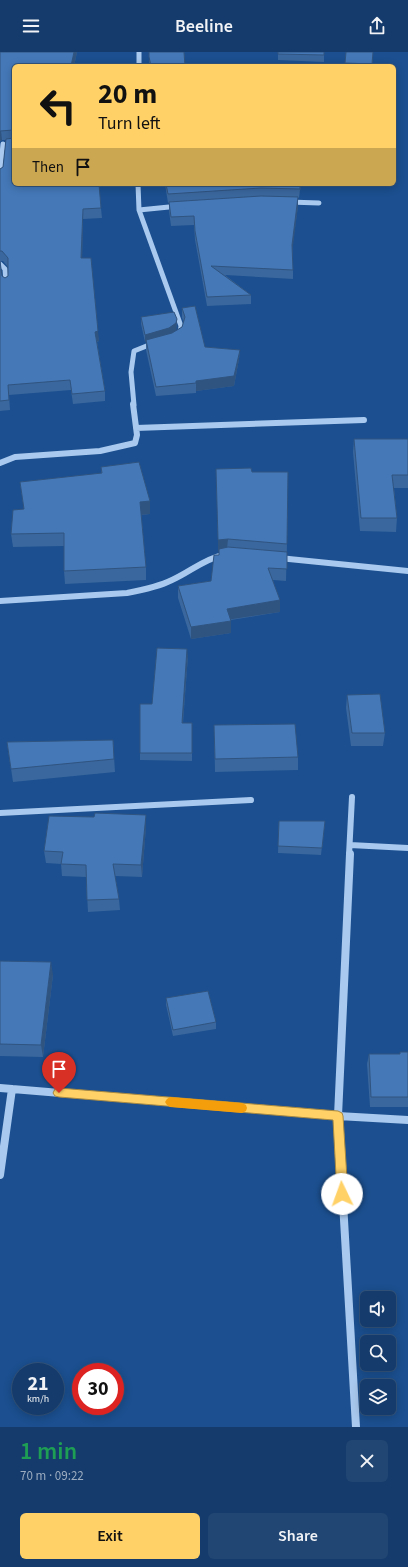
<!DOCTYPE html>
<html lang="en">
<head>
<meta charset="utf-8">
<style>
	:root { --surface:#143b6b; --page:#214673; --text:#f1f3f6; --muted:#9dadc1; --line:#33557e; --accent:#ffd166 }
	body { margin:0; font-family:"Source Sans 3",sans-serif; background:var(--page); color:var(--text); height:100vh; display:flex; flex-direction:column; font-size:15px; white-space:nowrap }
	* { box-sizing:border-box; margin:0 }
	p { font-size:13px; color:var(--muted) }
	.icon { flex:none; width:22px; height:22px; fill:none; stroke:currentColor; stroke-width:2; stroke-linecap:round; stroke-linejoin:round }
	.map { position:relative; height:1375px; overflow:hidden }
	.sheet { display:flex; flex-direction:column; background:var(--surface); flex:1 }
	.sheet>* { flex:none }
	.top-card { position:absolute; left:12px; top:12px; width:384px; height:122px; border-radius:6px; box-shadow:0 2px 10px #0003,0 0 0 1px var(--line); background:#ffd166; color:#111; overflow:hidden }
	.tools { position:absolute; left:360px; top:1239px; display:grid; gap:8px }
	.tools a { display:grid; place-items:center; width:36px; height:36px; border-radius:6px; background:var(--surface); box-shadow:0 2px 10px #0003,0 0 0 1px var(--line); font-size:20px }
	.speed { position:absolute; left:12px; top:1311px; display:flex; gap:8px; font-size:20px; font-weight:700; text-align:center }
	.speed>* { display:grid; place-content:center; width:52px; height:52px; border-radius:50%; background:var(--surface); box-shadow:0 2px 10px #0003,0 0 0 1px var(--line); line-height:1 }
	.speed small { font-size:10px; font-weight:400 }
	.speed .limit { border:6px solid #d22; background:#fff; color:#111 }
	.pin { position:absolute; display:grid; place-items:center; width:34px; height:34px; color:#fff; margin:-41px -17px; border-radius:50% 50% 50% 0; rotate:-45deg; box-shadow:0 0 4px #0007 }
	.pin .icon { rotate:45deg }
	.me { position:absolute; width:44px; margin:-22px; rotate:357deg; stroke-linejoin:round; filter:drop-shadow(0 0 3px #0008) }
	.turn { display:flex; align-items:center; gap:14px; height:84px; padding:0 20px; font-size:18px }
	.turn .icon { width:52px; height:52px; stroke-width:2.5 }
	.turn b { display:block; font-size:28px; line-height:34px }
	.then { display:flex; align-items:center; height:38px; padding:0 20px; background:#0003; gap:8px; font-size:15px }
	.round { display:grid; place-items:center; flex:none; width:42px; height:42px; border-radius:6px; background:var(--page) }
	.headline { display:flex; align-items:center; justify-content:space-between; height:68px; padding:0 20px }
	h1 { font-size:24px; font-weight:600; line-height:30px; color:#1e9e55 }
	.primary-button { display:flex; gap:8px; margin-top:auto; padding:8px 20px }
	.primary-button a { flex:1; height:46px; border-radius:6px; background:var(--accent); color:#111; font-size:16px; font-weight:600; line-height:46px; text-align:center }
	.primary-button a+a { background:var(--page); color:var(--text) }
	header { display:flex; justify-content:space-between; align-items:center; height:52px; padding:0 20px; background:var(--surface); font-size:18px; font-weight:600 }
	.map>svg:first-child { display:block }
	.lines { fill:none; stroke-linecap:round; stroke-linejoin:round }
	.minor-far2 { stroke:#a9c9ee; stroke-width:5 }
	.minor-far1 { stroke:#a9c9ee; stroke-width:6 }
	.minor { stroke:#a9c9ee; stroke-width:8 }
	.wall { fill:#3a679d }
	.shaded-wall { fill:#305480 }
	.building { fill:#4478b7; stroke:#305480 }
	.route { fill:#ffd166; stroke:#a68842 }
	.slow { fill:#f59e0b }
</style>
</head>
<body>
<header><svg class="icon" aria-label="menu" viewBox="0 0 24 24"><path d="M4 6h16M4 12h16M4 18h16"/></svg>Beeline<svg class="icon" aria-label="share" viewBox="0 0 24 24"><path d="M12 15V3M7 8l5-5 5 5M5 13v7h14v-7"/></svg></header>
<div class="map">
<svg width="408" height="1375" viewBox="0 0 408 1375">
	<rect width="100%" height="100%" fill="#1b4f8f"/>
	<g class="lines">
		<path class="minor-far2" d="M139,0V14
			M0,124L3,92
			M138,132L139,158L181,274L180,281L177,283
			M289,150L319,151
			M139,158L179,154
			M0,212L5,217L6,232
			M134,353L131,320L134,299L154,291"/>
		<path class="minor-far1" d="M136,376L364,368
			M0,411L15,405L100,399L135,391L137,383L133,352
			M279,506L408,519
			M0,549L127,541C143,538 158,535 172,528C190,520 204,507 223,503
			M0,761L251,748
			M350,793L408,796
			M349,803L352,745"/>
		<path class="minor" d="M350,802L338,1064L356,1375
			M0,1036L338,1064L408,1068
			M0,1123L12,1037"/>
	</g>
	<path class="wall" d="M0,0H77L74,14H14V132L101,156L102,166L83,167L82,206L99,289L97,290L105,339V349L73,352L71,338L9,343L10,358L0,359V209L2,224L5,226L8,224V215L3,209H0V117L3,115L6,88H2L0,89Z
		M149,0L185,14H149Z
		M278,0H324V10L278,8Z
		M346,0H373L372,14H345Z
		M165,132H301L299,146H298V154L292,197L293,218V227L225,223L251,243V252L207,254L195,188L194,173L171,174L169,159V151H168Z
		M182,256L205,295L240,298L239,307L234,334L196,339V341L156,344L146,298V289L145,290L141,272V265L177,267L176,279L182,275L184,270L182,266Z
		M354,387H408V436H394L397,466L396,480L360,479L353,400Z
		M101,415L150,449V462L141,463L146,515V528L65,532L64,519V494L13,495L11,482L24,457L20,430L101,422Z
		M216,417L252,420L287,492L286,529L273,528L280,560L231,568V581L191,587L178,546V534L211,529L219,503Z
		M188,604L183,671H192V709L140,708V701L152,652Z
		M347,643L385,681L383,694H351L346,656Z
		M214,673L298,705V718L215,720Z
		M113,688L115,720L13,730L7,690Z
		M279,769H325L321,803L278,801Z
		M146,775L142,825L115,824L119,847L120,858L88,860L86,825L62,824L61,812L46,811L44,799Z
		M0,909L53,923L43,1005L0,1004Z
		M166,946L216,970V977L173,984L166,953Z
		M408,1000V1055H370L367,1012L369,1002H399Z"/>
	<path class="shaded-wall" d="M74,0H77L74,14H71Z
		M0,79H1L2,88L0,89Z
		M300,132H301L299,146L300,137Z
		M298,145V154L292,202V193Z
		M83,157V167L82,216L81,206Z
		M177,267L176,279L169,283L145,290V283Z
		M98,279L99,289L95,290V280Z
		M240,298L239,307L234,334L196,339V329Z
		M150,449V462L140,463V450Z
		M228,487L227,497L218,499V488Z
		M280,548V560L226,568L227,557Z
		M231,569V581L191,587V575Z
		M187,597L188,604L182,679V671Z
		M146,763V775L142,825L141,813Z
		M51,910L53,923L43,1005L41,993Z"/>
	<path class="building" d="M0,0H74L71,14H14V79L13,78L0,79Z
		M149,0H184L185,14H151L149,5Z
		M278,0H324V3L278,2Z
		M346,0H373L372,12L345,11Z
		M14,86V132H99L101,156L83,157L81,206H91L98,279L95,280L105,339L72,342L70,328L8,333L9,348L0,349V209L2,224L5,226L8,224V206L2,199H0V117L3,115L6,87Z
		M166,132H300V137L261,136L168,142Z
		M261,144L298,145L292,193L293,218L211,214L251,243L207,245L195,179L194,164L171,165L169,150Z
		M195,254L205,295L240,298L234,324L196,329V331L156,335L146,288L172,281L182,275L185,265L182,256Z
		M174,260L177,267L176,271L169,276L145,283L141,265Z
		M354,387H408V423H392L397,466H361Z
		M139,410L150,449L140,450L146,515L64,519V481L11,482L13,458L24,457L20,430L102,421L101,415Z
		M251,416L252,420H288L287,492L228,487L218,488L216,417Z
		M228,495L287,500V517L268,516L280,548L227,557L231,569L191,575L178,534L211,529L214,503H219V497Z
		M157,596L187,597L182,671H192V701H140V652H152Z
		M380,642L385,681H352L347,643Z
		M295,672L298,705L215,707L214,673Z
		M113,688L114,707L11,717L7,690Z
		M95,761L146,763L141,813L113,812L119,847L87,848L86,813L61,812L63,800L44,799L49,764L94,765Z
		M279,769H325L322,796L278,794Z
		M0,909L51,910L41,993L0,992Z
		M208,939L216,970L173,978L166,946Z
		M400,1000H408V1045H371L369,1002H400Z"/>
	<path class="route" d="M59,1036L338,1059L342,1061L343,1064L348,1142L346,1145L342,1147L338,1145L337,1142L333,1068L59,1045L55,1044L53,1041L55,1037Z"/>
	<path class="slow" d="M170,1045L242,1051L246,1053L247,1056L246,1059L242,1061L170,1055L167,1053L165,1050L167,1047Z"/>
</svg>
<div class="tools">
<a><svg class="icon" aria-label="sound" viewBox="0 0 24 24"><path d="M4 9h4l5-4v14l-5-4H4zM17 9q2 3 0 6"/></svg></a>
<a><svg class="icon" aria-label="search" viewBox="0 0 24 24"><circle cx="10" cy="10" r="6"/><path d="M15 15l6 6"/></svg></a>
<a><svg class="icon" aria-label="layers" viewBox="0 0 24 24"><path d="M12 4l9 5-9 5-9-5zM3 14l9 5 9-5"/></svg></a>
</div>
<div class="speed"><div>21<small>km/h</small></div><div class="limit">30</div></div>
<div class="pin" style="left:59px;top:1041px;background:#d93025"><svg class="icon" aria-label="arrive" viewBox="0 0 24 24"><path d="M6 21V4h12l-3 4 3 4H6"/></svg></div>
<svg class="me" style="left:342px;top:1142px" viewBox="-20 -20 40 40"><circle r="19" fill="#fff"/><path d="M0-13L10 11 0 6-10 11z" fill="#ffd166"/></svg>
<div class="top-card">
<div class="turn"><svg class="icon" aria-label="left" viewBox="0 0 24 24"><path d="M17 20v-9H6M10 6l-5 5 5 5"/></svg><div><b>20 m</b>Turn left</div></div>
<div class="then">Then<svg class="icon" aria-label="arrive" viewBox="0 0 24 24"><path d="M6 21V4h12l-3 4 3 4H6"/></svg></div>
</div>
</div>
<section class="sheet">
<div class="headline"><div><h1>1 min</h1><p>70 m · 09:22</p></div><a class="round"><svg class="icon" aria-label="close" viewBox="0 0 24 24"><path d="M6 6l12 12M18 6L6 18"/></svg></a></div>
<div class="primary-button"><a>Exit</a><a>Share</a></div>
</section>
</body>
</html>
